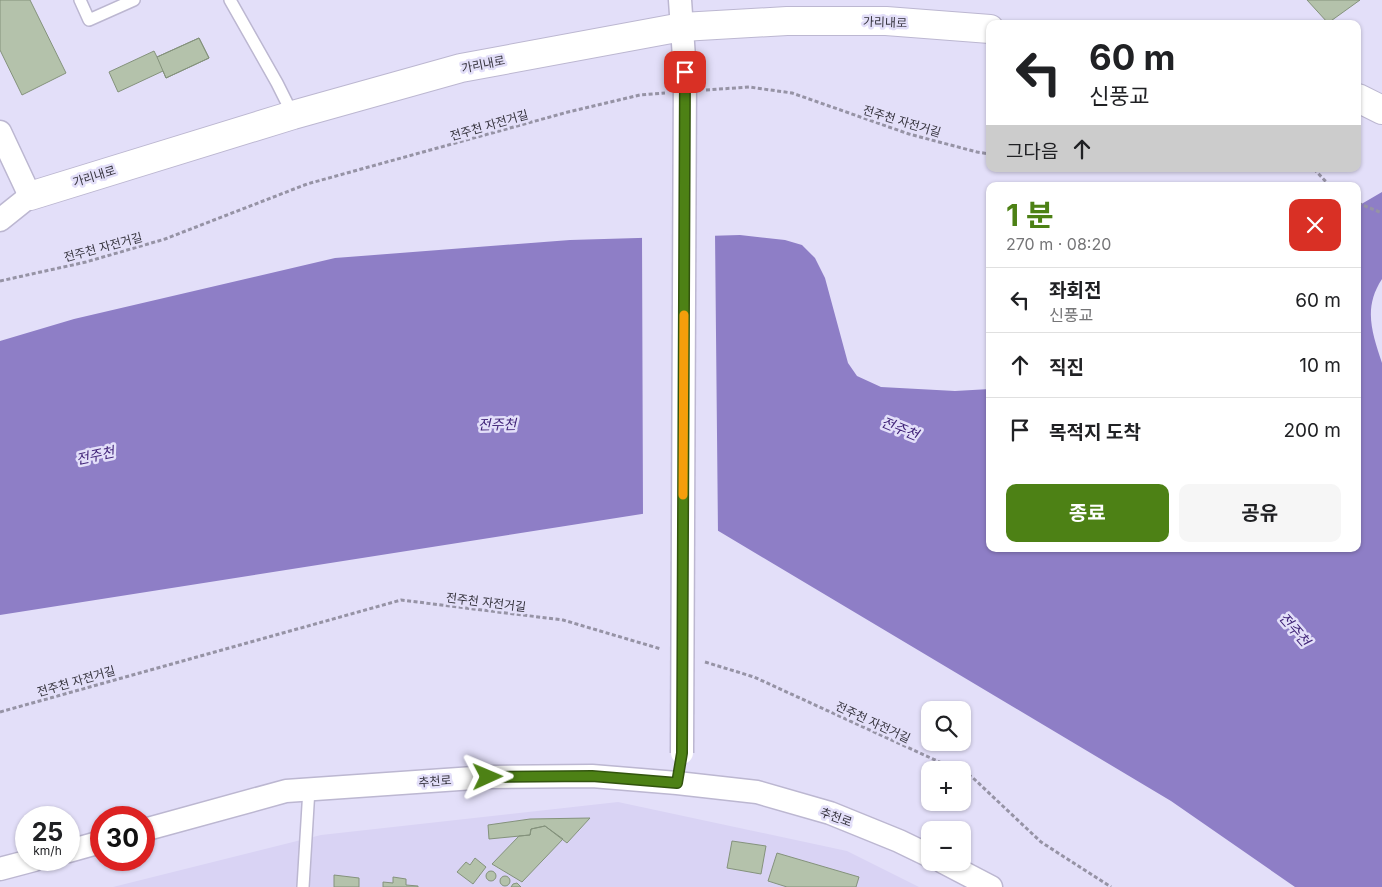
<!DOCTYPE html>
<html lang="ko">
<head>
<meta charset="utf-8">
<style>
	:root { --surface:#fff; --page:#f6f6f6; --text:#202124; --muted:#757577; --line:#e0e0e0; --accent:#4d8115 }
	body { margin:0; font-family:Inter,"Noto Sans KR",sans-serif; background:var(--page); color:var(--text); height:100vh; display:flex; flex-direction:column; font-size:19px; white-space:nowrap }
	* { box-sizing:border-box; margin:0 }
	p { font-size:16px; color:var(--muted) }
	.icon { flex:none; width:28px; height:28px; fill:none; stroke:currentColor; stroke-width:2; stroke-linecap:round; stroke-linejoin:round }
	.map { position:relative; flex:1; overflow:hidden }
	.sheet { position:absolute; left:986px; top:182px; width:375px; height:370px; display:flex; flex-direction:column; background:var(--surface); border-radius:10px; box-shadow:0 1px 4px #0004 }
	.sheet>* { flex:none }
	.guide { position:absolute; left:986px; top:20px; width:375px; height:152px; border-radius:10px; box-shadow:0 1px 4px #0004; background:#fff; color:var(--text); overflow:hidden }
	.fabs { position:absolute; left:921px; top:701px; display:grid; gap:10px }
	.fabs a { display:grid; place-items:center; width:50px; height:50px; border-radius:10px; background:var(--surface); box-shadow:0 1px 4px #0004; font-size:25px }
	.speed { position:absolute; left:15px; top:806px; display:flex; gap:10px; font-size:25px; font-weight:700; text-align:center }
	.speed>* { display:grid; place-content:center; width:65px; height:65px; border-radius:50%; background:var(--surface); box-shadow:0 1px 4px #0004; line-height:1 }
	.speed small { font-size:12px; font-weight:400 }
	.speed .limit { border:8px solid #d22; background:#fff; color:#111 }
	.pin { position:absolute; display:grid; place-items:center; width:42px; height:42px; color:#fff; margin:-21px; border-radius:10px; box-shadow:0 2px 8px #0006 }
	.me { position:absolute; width:55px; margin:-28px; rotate:89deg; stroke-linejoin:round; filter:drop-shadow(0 0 4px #0008) }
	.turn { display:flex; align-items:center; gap:18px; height:105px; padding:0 20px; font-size:22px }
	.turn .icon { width:65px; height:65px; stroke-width:2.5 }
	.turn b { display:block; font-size:35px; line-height:42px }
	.then { display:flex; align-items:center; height:48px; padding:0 20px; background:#0003; gap:10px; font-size:19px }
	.round { display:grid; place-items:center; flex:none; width:52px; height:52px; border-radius:10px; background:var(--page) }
	.head { display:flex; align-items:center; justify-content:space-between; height:85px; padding:0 20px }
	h1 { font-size:30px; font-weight:700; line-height:38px; color:var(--accent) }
	.action { display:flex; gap:10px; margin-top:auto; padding:10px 20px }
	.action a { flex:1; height:58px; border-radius:10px; background:var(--accent); color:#fff; font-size:20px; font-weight:700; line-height:58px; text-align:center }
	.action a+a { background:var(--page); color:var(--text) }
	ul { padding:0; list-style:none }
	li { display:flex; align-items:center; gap:15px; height:65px; padding:0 20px; border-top:1px solid var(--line) }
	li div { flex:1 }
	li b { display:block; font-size:19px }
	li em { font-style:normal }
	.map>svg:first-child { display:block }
	.built { fill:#d9d3f4 }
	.water { fill:#8e7ec6 }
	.pier { fill:#e3dff9 }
	.building { fill:#b4c2ab; stroke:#84927c }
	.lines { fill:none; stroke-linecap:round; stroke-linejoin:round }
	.lane-casing { stroke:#bcb7d1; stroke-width:14 }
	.street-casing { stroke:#bcb7d1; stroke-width:25 }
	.secondary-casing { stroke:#bcb7d1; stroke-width:30 }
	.path { stroke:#9693a5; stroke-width:3; stroke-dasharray:4 2.5; stroke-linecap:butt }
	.lane { stroke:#fff; stroke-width:11 }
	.street { stroke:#fff; stroke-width:22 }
	.secondary { stroke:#fff; stroke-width:28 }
	.street-bridge-casing { stroke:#bcb7d1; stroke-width:25; stroke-linecap:butt }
	.street-bridge { stroke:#fff; stroke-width:22 }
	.route-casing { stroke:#32540e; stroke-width:12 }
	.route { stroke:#4d8115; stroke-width:9 }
	.slow { stroke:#f59e0b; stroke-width:9 }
	.labels { text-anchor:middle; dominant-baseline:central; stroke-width:5; stroke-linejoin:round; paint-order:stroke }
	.street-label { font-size:12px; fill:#35333d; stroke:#e3dff9 }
	.water-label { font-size:14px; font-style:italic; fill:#402378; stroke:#e3dff9 }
</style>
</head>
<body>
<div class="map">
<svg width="1382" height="887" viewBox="0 0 1382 887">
	<rect width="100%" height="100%" fill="#e3dff9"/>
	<path class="built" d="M618,802L847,851L919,887H113L321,835Z"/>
	<path class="water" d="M1382,192V279C1363,308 1372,332 1382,363V887H1295L1171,801L680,508L0,615V341L74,319L335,258L570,240L740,235L785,240L802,245L815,258L825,278L848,363L857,376L881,387L955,391L990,389V549H1358V206Z"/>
	<path class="pier" d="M715,233L718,534L679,511L643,516L642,235Z"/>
	<path class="building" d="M0,0H30L66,73L22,95L0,50Z
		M1307,0H1360L1328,23Z
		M199,38L209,58L166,78L163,71L118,92L109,72L154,51L157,57Z
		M199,38L209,58L166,78L157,57Z
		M590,818L567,843L545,826L531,829L530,835L489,839L488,825L530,819Z
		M545,826L563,839L522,882L492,864L519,836L530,835L531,829Z
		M732,841L766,846L761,874L727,868Z
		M777,853L859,877L856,887H787L768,881Z
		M475,858L486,867L473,884L457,872L466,862L470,865Z
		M486 876a5 5 0 1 1 10 0a5 5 0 1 1-10 0Z
		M334,875L359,878V887H334Z
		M500 881a5 5 0 1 1 10 0a5 5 0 1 1-10 0Z
		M393,877L406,879V885L418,886V887H383V882L393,883Z
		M517,883L521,887H511L513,884Z"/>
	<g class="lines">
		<defs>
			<path id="lane" d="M80,0L89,20L134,0
				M230,0L277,83L293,115
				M303,887L309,789"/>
			<path id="street" d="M680,0L685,72
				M0,132L30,196L0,220
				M144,830L286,791L488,777L592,776L677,783L757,792L830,813L899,841L930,856
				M69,851L101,842
				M943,862L991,887
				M0,869L34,860"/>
			<path id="secondary" d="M1358,98L1382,110
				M30,196L293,115L461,68L682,27L787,21H886L990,29"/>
		</defs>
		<use href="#lane" class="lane-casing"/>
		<use href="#street" class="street-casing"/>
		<use href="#secondary" class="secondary-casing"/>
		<path class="path" d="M706,90L749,87L792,93L909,134L977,152L990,154
			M1314,169L1330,186
			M1358,203L1382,213
			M0,281L86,262L165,239L307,184L568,112L640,95L665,93
			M705,662L754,677L957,770
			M0,712L401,600L563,620L661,649
			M962,772L972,777L1041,842L1111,887"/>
		<use href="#lane" class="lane"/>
		<use href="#street" class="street"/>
		<use href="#secondary" class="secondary"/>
		<defs>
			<path id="street-bridge" d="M682,753L685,72"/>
		</defs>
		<use href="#street-bridge" class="street-bridge-casing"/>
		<use href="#street-bridge" class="street-bridge"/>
	</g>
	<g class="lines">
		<defs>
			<path id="route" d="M488,777L592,776L677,783L682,753L685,72"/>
		</defs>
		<use href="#route" class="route-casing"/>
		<use href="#route" class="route"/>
		<path class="slow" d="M683,495L684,315"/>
	</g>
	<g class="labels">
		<g class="street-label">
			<text transform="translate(885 22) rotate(2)">가리내로</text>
			<text transform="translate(483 64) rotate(-11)">가리내로</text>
			<text transform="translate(902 121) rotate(17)">전주천 자전거길</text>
			<text transform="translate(489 125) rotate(-16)">전주천 자전거길</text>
			<text transform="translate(94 176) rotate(-17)">가리내로</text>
			<text transform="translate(103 247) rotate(-15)">전주천 자전거길</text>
			<text transform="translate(486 602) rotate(7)">전주천 자전거길</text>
			<text transform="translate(76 681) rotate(-16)">전주천 자전거길</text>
			<text transform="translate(873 722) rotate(25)">전주천 자전거길</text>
			<text transform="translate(435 781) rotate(-4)">추천로</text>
			<text transform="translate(836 817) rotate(20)">추천로</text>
		</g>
		<g class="water-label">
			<text transform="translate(497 424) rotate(-1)">전주천</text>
			<text transform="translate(900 428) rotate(22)">전주천</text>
			<text transform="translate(95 455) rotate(-12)">전주천</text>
			<text transform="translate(1295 629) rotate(49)">전주천</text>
		</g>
	</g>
</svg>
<div class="fabs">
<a><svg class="icon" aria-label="search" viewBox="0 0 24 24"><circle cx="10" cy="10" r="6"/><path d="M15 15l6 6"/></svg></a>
<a>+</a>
<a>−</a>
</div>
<div class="speed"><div>25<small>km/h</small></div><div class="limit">30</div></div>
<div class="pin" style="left:685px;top:72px;background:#d93025"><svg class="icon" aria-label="arrive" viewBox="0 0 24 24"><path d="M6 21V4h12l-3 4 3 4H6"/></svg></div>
<svg class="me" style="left:488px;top:777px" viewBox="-20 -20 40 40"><path d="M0-17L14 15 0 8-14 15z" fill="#4d8115" stroke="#fff" stroke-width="4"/></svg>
<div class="guide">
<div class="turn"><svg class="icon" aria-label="left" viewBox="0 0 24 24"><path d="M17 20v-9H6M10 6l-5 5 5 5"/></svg><div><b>60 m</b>신풍교</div></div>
<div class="then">그다음<svg class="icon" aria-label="ahead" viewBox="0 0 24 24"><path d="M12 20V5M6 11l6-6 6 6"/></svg></div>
</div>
<section class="sheet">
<div class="head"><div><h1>1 분</h1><p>270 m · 08:20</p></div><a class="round" style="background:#d93025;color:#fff"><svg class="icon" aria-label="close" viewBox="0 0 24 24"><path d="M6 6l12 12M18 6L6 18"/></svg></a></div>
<ul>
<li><svg class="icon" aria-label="left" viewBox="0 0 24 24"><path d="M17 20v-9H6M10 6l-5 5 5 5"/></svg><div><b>좌회전</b><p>신풍교</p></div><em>60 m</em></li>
<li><svg class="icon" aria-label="ahead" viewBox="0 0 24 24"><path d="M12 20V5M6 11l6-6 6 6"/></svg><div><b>직진</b></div><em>10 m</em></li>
<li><svg class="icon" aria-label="arrive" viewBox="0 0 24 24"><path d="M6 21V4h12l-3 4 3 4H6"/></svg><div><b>목적지 도착</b></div><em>200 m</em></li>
</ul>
<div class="action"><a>종료</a><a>공유</a></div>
</section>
</div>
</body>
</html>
